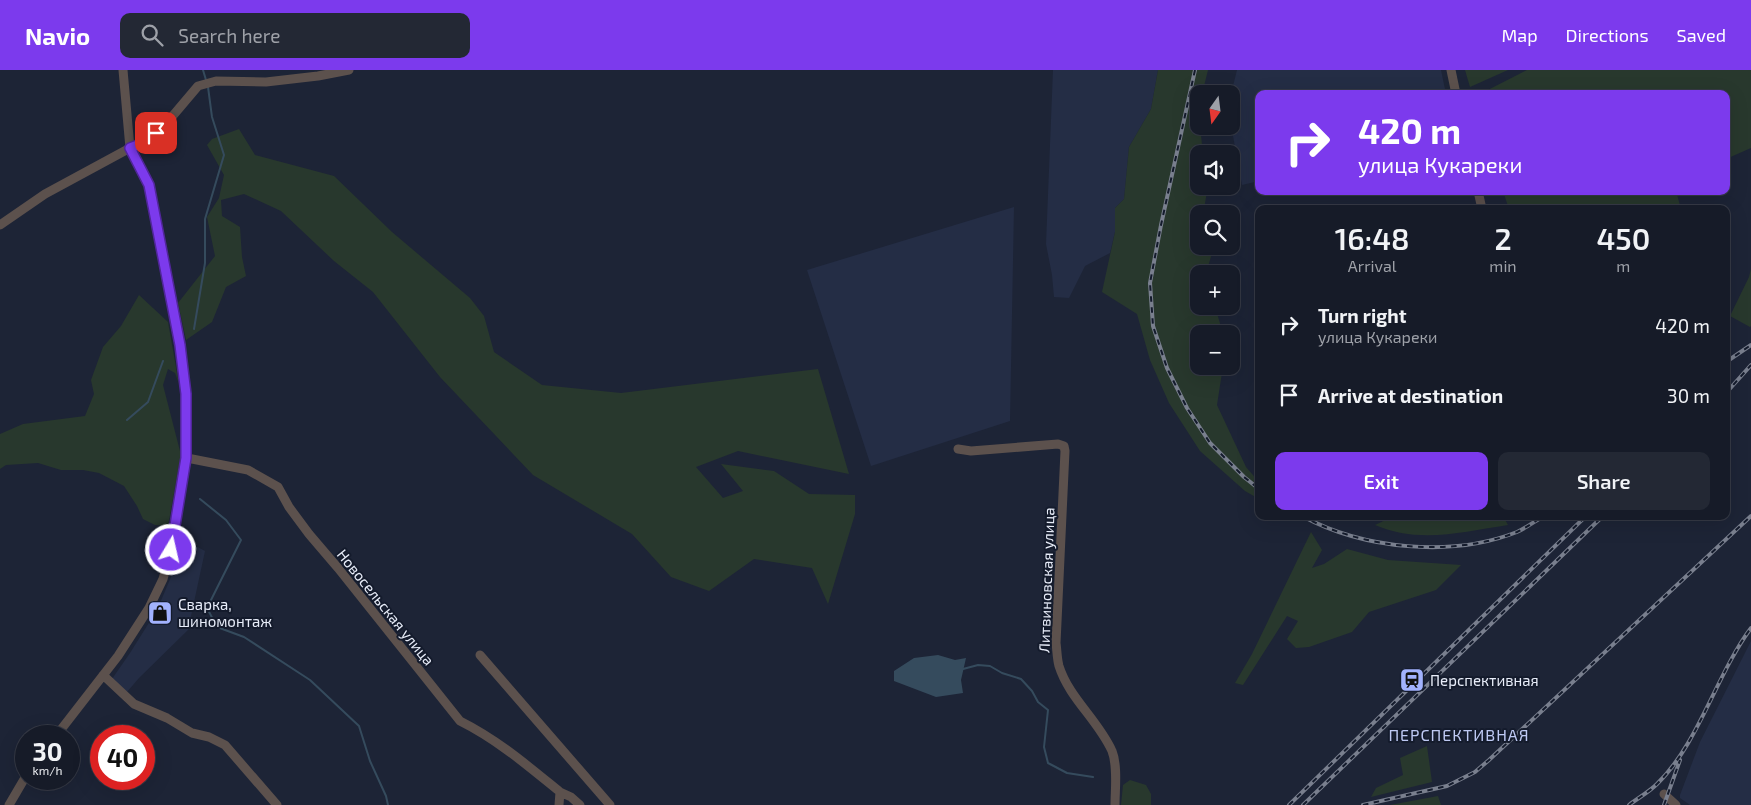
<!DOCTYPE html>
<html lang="en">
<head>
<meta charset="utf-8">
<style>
	:root { --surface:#161b28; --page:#232834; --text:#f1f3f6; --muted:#9ea1a8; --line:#353945; --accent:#7c3aed }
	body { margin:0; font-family:"Exo 2",sans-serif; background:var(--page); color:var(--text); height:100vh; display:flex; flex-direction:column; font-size:19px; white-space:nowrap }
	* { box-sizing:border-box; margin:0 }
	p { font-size:16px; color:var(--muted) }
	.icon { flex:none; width:28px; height:28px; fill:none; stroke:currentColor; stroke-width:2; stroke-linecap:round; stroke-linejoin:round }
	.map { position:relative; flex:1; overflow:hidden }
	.details { position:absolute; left:1255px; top:135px; width:475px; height:315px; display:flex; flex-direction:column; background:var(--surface); border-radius:10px; box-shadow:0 5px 20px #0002,0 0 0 1px var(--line) }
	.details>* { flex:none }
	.hud { position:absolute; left:1255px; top:20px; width:475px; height:105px; border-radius:10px; box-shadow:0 5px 20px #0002,0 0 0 1px var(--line); background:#7c3aed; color:#fff; overflow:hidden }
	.needle { width:32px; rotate:194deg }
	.buttons { position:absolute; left:1190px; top:15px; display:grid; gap:10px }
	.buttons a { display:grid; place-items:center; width:50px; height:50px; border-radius:10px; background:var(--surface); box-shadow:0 5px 20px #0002,0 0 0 1px var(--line); font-size:25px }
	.speed { position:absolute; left:15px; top:655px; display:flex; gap:10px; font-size:25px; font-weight:700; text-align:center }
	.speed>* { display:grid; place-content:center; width:65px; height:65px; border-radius:50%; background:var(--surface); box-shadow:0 5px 20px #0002,0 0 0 1px var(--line); line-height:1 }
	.speed small { font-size:12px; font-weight:400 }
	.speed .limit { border:8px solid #d22; background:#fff; color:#111 }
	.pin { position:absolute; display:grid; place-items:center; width:42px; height:42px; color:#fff; margin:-21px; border-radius:10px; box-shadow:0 2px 8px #0006 }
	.me { position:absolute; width:55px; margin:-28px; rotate:9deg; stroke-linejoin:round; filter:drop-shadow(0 0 4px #0008) }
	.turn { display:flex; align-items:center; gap:18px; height:105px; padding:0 20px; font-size:22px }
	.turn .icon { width:65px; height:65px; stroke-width:2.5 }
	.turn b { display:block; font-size:35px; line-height:42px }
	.eta { display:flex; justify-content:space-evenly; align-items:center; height:85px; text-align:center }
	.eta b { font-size:30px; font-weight:600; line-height:35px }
	.primary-button { display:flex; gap:10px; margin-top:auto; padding:10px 20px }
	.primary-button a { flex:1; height:58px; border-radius:10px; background:var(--accent); color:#fff; font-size:20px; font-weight:600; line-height:58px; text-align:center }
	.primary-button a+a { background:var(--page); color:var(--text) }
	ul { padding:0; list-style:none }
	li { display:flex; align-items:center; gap:15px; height:70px; padding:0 20px }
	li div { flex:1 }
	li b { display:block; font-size:19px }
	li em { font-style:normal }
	header { display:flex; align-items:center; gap:30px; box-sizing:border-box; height:70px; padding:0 25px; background:var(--accent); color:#fff }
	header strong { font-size:24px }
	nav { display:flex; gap:28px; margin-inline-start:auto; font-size:18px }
	.search { width:350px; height:45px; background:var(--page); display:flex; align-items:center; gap:12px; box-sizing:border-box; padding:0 18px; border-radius:10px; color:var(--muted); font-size:19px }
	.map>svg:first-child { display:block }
	.built { fill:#242d45 }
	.green { fill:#28382d }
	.water { fill:#354b5d }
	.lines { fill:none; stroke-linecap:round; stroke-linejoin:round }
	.stream { stroke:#354b5d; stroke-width:2 }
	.minor { stroke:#5c514d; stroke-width:9 }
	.rail-casing { stroke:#797f8e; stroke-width:4 }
	.rail { stroke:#141b2c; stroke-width:2; stroke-dasharray:5.5; stroke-linecap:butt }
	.route-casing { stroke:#51269a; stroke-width:12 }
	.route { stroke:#7c3aed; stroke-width:9 }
	.labels { text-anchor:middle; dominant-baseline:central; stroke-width:4; stroke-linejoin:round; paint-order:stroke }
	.street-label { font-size:15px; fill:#e8edf9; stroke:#141b2c }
	.poi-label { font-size:15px; fill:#e8edf9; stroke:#141b2c; text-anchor:start }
	.neighbourhood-label { font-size:16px; letter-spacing:1px; fill:#bec9f3; stroke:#141b2c }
</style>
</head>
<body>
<header>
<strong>Navio</strong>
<div class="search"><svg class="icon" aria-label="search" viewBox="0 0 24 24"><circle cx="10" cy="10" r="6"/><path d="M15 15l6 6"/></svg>Search here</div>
<nav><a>Map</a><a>Directions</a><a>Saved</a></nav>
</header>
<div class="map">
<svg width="1751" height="735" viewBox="0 0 1751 735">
	<rect width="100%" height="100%" fill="#1d2436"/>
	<path class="built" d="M1053,0H1158L1151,39L1129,77L1124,129L1115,138V162L1110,183L1085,196L1069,228L1054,227L1052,205L1046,174Z
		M1237,0H1441L1446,24H1259V111L1242,115L1231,55V24Z
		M1014,137L1010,351L871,396L807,200Z
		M181,468L205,481L188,560L139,608L127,622L112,609L130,583L157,540L174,500Z
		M1751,571V735H1690L1680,728V725L1700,672Z"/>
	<path class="green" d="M1158,0H1208L1202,24H1199V56H1200L1203,84H1199V116H1207V122L1203,144H1199V176H1214L1206,204H1199V236H1215L1223,264H1199V296H1223L1217,335L1246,397L1259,412V429L1245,421L1200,381L1169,333L1150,290L1137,244L1102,222L1115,162V138L1124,129L1129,77L1151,39Z
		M1465,0H1508L1470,17Z
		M1527,0H1751V78L1726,89V24H1480Z
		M239,59L255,85L334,106L392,162L470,228L484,246L494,282L542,315L621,323L818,299L849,404L738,381L696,397L723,428L743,421L721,394L774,401L809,424L855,425V444L828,534L812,498L754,489L709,521L671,507L632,464L533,405L440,307L373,222L334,191L281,141L244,124L221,130L222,146L240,157L242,187L246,206L226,217L212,252L186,270L178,233L215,186L207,147L219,128L224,105L207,75L212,69Z
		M1503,121H1676L1681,139H1509Z
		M1751,199V256L1750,257L1730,246L1749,207Z
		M139,225L168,252L179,314L175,303L168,299L163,315L181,385L168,456L155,455L143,449L137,436L124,416L99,403L83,400H61L38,393L6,395L0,399V364L23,354L85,346L94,324L91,310L103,277L121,256Z
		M1394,446H1503L1508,455C1462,462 1419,474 1375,455Z
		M1311,462L1322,480L1312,498L1324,494L1347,479L1388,490L1461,495L1436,520L1369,542L1352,562L1309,577L1296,578L1287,569L1298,551L1287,546L1243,615L1235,613L1252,584Z
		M1427,676L1432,712L1371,727L1376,718L1403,705L1400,688Z
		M1130,710L1146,715L1151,724V735H1121L1123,715Z
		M1438,726L1441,735H1390Z"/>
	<path class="water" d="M938,585L955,590L966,588L961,610L963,623L936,627L894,611V601L914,588Z"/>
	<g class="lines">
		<path class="stream" d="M203,0L206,10
			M194,259L205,193V149L224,85L212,47L208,17
			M127,350L148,332L163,291
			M200,429L226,450L241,470L207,538L217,557L244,567L310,610L359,656L370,691L386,726L388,735
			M963,599L978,595L990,596L1002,603L1021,609L1032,621L1038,632L1048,640L1044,677L1048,693L1067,703L1093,707"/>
		<path class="minor" d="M1451,0L1456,24
			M1478,121L1482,139
			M0,155L45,124L130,78L148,71L165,55L198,16L216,11L266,12L318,6L349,0
			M958,379L971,381L1058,374L1064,376L1065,381L1056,573C1057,580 1057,589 1059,596C1069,628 1098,650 1112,681C1118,696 1115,720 1115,735
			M187,388L248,400L278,417L289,437L309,464L338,498L460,651C498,670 528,696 560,722L559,735
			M480,585L610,735
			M103,605L134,634L167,648L192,663L209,667L225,675L277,735
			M56,666L118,586L149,538L163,509L171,480L187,388L186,323L180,275L149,115L130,78L123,0
			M560,722L571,727L580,735
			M1664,724L1676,735
			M9,735L26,706"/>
		<defs>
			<path id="rail" d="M1195,0L1161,155L1150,213L1153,256L1167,298L1187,338L1210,373L1244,407L1259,419
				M1726,292L1751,275
				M1726,323L1751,295
				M1302,446C1363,479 1451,488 1517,462C1526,458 1535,451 1544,446
				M1289,735L1586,446
				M1303,735L1603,446
				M1363,735L1447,716L1475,702L1489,690L1751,446
				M1629,735C1638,728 1649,722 1657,714C1699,673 1716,605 1751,558
				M1664,735L1680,690"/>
		</defs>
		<use href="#rail" class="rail-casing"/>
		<use href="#rail" class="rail"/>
	</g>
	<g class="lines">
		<defs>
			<path id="route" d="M156,63L148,71L130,78L149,115L180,275L186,324V388L171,480"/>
		</defs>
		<use href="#route" class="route-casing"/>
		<use href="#route" class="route"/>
	</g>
	<defs>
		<symbol id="shop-square" viewBox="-11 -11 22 22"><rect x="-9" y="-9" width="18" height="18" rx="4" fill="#a2b2fd" stroke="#141b2c"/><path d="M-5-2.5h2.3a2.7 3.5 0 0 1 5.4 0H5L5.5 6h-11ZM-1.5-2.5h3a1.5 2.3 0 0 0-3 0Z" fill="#111"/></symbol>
		<symbol id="station-square" viewBox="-11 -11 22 22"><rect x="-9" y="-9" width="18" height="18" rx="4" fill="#a2b2fd" stroke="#141b2c"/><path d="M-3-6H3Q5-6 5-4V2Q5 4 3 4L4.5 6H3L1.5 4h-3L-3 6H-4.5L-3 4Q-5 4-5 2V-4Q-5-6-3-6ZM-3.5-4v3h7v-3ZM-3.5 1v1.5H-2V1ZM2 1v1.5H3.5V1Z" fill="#111"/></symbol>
	</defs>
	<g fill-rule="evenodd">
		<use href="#shop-square" x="146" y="529" width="28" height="28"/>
		<use href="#station-square" x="1398" y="596" width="28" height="28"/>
	</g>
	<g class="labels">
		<g class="street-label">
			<text transform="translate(1046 510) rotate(-88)">Литвиновская улица</text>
			<text transform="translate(386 537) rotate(51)">Новосельская улица</text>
		</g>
		<g class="poi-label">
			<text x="178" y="534">Сварка,<tspan x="178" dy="17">шиномонтаж</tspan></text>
			<text x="1430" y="610">Перспективная</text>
		</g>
		<g class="neighbourhood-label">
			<text x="1459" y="664">ПЕРСПЕКТИВНАЯ</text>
		</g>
	</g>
</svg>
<div class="buttons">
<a><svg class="needle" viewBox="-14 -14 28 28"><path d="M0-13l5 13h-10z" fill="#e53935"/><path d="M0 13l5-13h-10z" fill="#9ea1a8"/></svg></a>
<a><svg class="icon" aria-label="sound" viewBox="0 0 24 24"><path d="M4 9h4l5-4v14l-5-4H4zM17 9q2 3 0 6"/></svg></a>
<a><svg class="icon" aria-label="search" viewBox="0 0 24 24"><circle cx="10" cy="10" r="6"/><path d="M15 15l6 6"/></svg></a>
<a>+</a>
<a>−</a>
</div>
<div class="speed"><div>30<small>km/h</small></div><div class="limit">40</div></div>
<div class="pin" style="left:156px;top:63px;background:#d93025"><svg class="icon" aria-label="arrive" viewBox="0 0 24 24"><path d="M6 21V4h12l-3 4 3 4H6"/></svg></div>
<svg class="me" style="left:171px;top:480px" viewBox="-20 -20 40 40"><circle r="17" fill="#7c3aed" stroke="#fff" stroke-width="3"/><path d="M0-11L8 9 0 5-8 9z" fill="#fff"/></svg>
<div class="hud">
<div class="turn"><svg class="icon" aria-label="right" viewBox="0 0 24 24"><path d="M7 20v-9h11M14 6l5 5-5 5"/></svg><div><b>420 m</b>улица Кукареки</div></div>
</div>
<section class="details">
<div class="eta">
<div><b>16:48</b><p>Arrival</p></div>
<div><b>2</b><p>min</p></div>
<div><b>450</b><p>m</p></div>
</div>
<ul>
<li><svg class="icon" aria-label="right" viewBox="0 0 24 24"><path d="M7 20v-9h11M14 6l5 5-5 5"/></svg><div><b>Turn right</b><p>улица Кукареки</p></div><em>420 m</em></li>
<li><svg class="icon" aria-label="arrive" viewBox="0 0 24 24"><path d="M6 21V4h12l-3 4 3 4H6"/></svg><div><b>Arrive at destination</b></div><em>30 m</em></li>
</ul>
<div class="primary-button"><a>Exit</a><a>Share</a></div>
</section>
</div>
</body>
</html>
